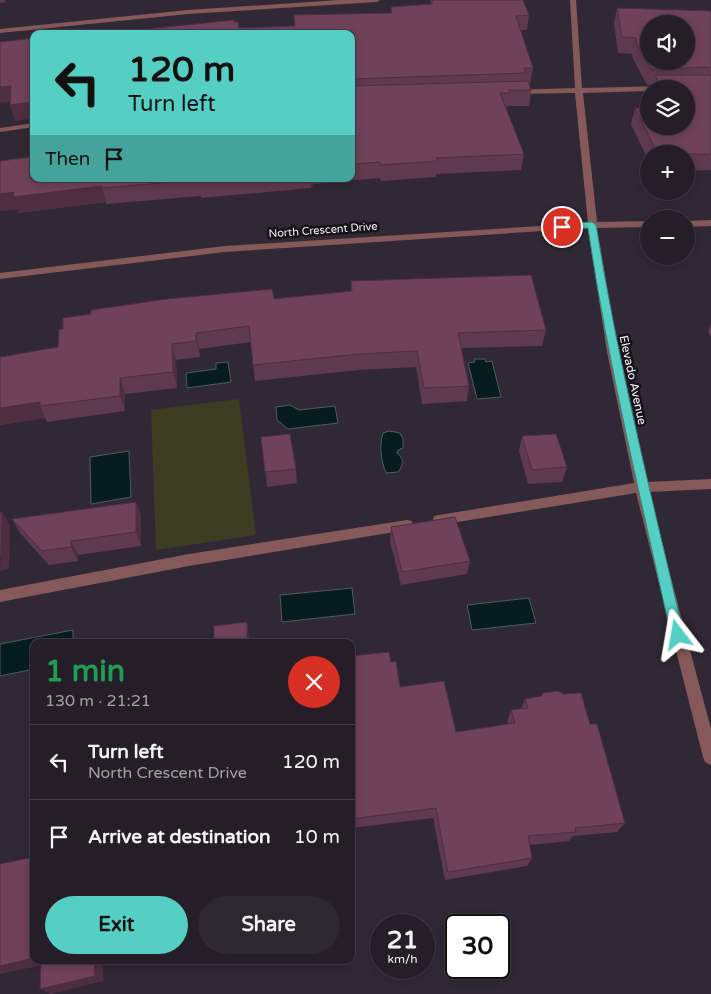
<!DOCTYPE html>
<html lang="en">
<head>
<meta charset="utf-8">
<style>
	:root { --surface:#251e28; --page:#2d2730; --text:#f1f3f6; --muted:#a3a2a8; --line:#423c45; --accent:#55cec4 }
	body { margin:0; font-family:"Varela Round",sans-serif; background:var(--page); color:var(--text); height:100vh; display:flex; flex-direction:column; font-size:19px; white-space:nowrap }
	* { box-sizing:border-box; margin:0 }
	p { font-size:16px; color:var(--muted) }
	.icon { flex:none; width:28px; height:28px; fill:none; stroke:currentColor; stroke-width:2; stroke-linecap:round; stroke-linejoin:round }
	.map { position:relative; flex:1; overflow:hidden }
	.panel { position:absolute; left:30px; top:639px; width:325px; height:325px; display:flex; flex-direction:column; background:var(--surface); border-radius:10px; box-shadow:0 2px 8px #0003,0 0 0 1px var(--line) }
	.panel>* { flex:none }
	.top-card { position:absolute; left:30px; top:30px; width:325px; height:152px; border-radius:10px; box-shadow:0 2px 8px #0003,0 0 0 1px var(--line); background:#55cec4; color:#111; overflow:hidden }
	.tools { position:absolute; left:640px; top:15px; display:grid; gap:10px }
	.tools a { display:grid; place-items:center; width:55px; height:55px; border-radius:50%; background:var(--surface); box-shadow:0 2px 8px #0003,0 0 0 1px var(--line); font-size:25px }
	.speed { position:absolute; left:370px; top:914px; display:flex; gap:10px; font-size:25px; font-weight:700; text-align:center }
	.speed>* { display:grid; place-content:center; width:65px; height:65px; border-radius:50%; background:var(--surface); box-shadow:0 2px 8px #0003,0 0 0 1px var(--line); line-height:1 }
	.speed small { font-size:12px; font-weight:400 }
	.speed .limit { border:2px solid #111; border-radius:8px; background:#fff; color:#111 }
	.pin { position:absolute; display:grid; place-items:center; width:42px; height:42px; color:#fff; margin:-21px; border:2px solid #fff; border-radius:50%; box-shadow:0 1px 5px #0007 }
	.me { position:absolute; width:55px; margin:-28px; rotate:346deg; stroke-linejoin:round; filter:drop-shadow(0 0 4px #0008) }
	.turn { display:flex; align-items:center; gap:18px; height:105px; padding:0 15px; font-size:22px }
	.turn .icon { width:65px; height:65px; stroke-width:2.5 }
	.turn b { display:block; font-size:35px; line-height:42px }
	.then { display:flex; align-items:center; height:48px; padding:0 15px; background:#0003; gap:10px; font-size:19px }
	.round { display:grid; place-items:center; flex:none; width:52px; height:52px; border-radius:26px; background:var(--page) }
	.headline { display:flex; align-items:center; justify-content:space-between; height:85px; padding:0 15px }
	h1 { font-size:30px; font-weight:700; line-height:38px; color:#1e9e55 }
	.primary-button { display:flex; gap:10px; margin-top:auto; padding:10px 15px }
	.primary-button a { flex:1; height:58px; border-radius:30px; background:var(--accent); color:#111; font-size:20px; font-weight:700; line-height:58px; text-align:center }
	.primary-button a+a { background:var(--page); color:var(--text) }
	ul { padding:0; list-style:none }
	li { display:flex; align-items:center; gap:15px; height:75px; padding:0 15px; border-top:1px solid var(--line) }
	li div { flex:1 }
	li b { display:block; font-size:19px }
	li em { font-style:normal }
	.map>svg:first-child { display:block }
	.green { fill:#3b3c22 }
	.water { fill:#061c1e; stroke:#4e5c60 }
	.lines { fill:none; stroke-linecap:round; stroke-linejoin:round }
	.minor { fill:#855959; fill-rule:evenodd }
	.wall { fill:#5f394d }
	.shaded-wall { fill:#4e2e3f }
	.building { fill:#6f425a; stroke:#4e2e3f; fill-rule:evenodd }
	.route { fill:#55cec4; stroke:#37867f }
	.labels { text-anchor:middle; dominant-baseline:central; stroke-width:5; stroke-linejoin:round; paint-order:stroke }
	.far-street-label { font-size:11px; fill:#f6f0fa; stroke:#161219 }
	.street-label { font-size:12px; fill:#f6f0fa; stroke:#161219 }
</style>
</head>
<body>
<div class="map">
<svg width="711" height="994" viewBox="0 0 711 994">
	<rect width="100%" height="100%" fill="#312836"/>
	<path class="green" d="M239,399L256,535L156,550L151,410Z"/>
	<path class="water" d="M474,359H485L486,362L492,361L501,397L477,399L468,363L475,362Z
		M228,362L231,382L187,388L186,373L216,369V363Z
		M290,405L299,410L335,406L338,423L288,429L277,420L276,407Z
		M389,431L400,433L403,439V448L398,450L397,453C405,459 403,465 398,472L386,473C381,461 379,446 383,433Z
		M129,451L131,497L91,504L90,457Z
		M352,588L355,614L282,622L280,595Z
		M529,598L536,623L472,630L467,605Z
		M73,630V642H34V669L0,676V644Z"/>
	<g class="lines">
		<path class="minor" d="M339,0H380L377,2L188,14L0,33V29L188,10Z
			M570,0H576L582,88L669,86L673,88L649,89V91L583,93L597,222L649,221V227L597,228L618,352L646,482L711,479V489L648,492L711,729V765L705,762L703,757L636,493L439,525L434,524L433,520L434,516L439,515L634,483L607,352L588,228L225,252L0,279V273L225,246L588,223L575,93L514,94L510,92L514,90L575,88Z
			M34,123V127L0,132V128Z
			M711,220V226L686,227V221Z
			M407,520L412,521L413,525L412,529L407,530L189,566L0,602V590L189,554Z"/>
	</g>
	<path class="wall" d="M0,0H5V2L0,3Z
		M430,0H523L529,15L527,30H521L533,68L530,84H529L531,90L529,106H508L507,108H506L524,154L521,170L436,174V177L381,181L380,178L314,184V186L311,188L201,198V196L106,204V202L19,213L18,209L0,211V161L31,157L34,179H351V34H98L234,22L239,28L294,26V15L391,13V7L431,5Z
		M617,8L711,11V170L686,171V154H649V162L631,124L635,108L686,126V89H651L653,85H647L633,59L632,54L618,53L614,23Z
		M351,281L546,330L542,346L461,348L469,386L467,401L422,404L416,367L359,370L255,381L251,342L199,349L200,357L176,360L177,388L125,394V411L47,422L45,418L0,425L58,347L274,299L351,291Z
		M711,324V337L708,331Z
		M522,436L567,467L562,482L528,484L519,451Z
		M261,437L296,469L297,483L267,487Z
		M136,502L141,516V546L78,555V561L49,565L20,533L12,519Z
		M391,527L470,561L467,574L401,585L390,541Z
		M351,656L391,662L400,687L456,732L508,724L507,722L511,710L521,709L525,699L590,724L625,823L617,832L573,836L569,841L529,845L532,858L527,866L445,880L433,818L351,828Z"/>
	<path class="shaded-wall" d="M11,86L16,101L0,103V87Z
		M34,102V118L15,121L10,105Z
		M310,179H314V186L311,188Z
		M102,186L106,202L19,213L18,209L0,211V194Z
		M196,333L199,349L200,357L196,341Z
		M172,344L176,360L177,388L173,372Z
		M120,378L125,394V411L120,396Z
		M40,402V406L45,418L0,425V408Z
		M136,502L141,516V546L136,532Z
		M2,512L10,526L9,569L0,571Z
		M71,541L78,555V561L71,547Z
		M247,622L249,635L250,642H247Z
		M34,958V960H46L51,963L0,974V966Z
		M94,960H103V981L51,994L40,989Z"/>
	<path class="building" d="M432,0H523L529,15L516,16L533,68H524L526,73L351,79V34H98L234,20V22H238L239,28L295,26L294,15L392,13L391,7L432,4Z
		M617,8L711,11V67L651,69L637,44L636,38L622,37ZM649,24H686V61H649Z
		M93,32V34H72L81,33Z
		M34,38V102L10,105L11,86L0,87V42Z
		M655,75H711V154H658L635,108H649V126H686V89H662Z
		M528,81L531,90H509L510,93H500L524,154L436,158L437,161L381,165L380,162L351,164V86Z
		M31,157V160H34V179H232L198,182V180L102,188V186L13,197L14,192L0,194V161Z
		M531,275L546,330L458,333L469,386L424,388L417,351L359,354L253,365L249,326L196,333V341L172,344L173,372L120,378V396L40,406V402L0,408V357L58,347L59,329H63V318L91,314V310L167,299L272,289L274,299L352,291L351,281Z
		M290,434L296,469L265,472L261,437Z
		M556,434L567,467L532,470L522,436Z
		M136,502V532L71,541V547L42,551L12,519Z
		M2,512L1,556H0V513Z
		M455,517L470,561L402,572L391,527Z
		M247,622V642H214V626Z
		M282,640V642H258Z
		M389,652L391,662L396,661L400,687L444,681L456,732L515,723L511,710L528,708L525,699L541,696L543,693L558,691L563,694L581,693L590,724H597L625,823L575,828L576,832L528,836L532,858L448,872L436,808L351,819V656Z
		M34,857V958L0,966V864Z
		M41,960H94L95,976L40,989Z"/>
	<path class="route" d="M592,222L596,225C618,363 652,499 684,635L682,639L678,640L673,639L671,635C641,499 608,365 588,228L562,229L558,227L562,224Z"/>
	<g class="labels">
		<g class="far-street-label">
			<text transform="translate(323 230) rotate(-4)">North Crescent Drive</text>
		</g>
		<g class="street-label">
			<text transform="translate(633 380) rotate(78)">Elevado Avenue</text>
		</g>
	</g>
</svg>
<div class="tools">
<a><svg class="icon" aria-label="sound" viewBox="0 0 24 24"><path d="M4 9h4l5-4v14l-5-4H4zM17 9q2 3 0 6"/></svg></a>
<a><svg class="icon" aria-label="layers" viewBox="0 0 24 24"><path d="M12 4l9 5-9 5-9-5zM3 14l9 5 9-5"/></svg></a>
<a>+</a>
<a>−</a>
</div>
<div class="speed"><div>21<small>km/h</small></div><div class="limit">30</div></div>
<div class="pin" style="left:562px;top:227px;background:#d93025"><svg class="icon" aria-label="arrive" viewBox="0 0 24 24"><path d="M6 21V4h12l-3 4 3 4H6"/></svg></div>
<svg class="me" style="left:678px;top:635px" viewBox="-20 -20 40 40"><path d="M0-17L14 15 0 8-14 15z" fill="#55cec4" stroke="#fff" stroke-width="4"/></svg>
<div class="top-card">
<div class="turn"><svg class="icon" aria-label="left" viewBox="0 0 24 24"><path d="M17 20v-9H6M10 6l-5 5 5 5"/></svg><div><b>120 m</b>Turn left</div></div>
<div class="then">Then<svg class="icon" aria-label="arrive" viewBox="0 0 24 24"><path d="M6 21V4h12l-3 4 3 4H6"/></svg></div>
</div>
<section class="panel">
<div class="headline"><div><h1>1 min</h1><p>130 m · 21:21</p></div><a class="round" style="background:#d93025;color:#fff"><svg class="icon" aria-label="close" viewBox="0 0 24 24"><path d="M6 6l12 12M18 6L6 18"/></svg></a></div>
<ul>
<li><svg class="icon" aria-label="left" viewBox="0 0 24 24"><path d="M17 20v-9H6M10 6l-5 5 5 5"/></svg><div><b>Turn left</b><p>North Crescent Drive</p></div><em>120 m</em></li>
<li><svg class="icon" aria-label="arrive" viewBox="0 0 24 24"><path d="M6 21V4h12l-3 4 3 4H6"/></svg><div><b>Arrive at destination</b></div><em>10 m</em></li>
</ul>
<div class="primary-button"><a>Exit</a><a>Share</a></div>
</section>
</div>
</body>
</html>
